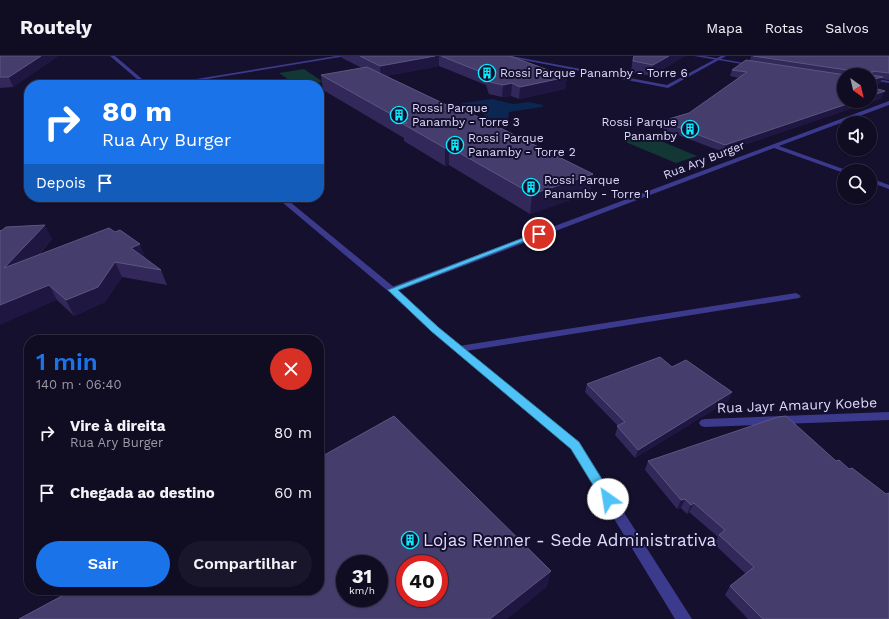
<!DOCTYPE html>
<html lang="pt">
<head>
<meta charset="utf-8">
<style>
	:root { --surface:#100c22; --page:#19152a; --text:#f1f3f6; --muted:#9c9ba5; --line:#302c40; --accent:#1a73e8 }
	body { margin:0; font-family:"Work Sans",sans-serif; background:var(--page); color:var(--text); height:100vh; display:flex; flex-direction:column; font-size:15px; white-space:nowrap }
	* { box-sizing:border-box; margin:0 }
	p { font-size:13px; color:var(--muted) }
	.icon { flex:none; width:22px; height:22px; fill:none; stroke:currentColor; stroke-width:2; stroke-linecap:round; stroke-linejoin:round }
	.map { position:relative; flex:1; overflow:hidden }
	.details { position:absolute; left:24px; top:279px; width:300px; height:260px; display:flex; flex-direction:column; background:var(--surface); border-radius:16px; box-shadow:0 1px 3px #0004,0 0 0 1px var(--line) }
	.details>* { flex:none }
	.hud { position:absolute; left:24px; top:24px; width:300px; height:122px; border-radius:16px; box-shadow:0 1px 3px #0004,0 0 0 1px var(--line); background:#1a73e8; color:#fff; overflow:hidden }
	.needle { width:26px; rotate:146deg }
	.buttons { position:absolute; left:837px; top:12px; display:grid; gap:8px }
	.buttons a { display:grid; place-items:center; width:40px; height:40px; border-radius:50%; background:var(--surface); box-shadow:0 1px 3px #0004,0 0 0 1px var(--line); font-size:20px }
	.speed { position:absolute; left:336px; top:499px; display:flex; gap:8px; font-size:20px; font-weight:700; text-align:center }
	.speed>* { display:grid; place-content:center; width:52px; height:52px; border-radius:50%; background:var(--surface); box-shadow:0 1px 3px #0004,0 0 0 1px var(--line); line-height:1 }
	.speed small { font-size:10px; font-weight:400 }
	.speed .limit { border:6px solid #d22; background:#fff; color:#111 }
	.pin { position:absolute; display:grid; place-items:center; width:34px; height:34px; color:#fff; margin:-17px; border:2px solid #fff; border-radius:50%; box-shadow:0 1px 4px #0007 }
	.me { position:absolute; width:44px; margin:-22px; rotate:328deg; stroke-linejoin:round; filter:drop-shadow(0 0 3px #0008) }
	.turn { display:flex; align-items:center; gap:14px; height:84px; padding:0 12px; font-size:18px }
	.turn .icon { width:52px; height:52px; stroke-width:2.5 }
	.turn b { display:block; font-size:28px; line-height:34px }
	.then { display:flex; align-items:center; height:38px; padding:0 12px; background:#0003; gap:8px; font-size:15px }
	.round { display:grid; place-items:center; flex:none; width:42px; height:42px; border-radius:21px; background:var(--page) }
	.overview { display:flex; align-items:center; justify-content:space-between; height:68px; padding:0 12px }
	h1 { font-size:24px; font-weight:600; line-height:30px; color:var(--accent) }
	.action { display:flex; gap:8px; margin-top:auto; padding:8px 12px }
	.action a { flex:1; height:46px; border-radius:24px; background:var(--accent); color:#fff; font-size:16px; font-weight:600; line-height:46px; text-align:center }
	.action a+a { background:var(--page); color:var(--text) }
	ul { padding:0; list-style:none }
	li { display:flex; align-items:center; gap:12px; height:60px; padding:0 12px }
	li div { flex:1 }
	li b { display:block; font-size:15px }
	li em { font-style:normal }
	header { display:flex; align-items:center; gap:24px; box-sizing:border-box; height:56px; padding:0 20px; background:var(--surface); border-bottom:1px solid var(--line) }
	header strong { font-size:19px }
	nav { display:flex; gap:22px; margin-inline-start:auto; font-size:14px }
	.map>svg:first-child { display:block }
	.green { fill:#133735 }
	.water { fill:#0b2651 }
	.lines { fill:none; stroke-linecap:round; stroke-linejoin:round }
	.minor { fill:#3c3a8d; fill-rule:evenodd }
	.tertiary { fill:#3c3a8d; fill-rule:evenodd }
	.wall { fill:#32295a }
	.shaded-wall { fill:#1f1741 }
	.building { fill:#453d6c; stroke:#5d5683; fill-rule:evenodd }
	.route { fill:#4fc3f7; stroke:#337fa1 }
	.labels { text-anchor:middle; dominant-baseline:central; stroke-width:4; stroke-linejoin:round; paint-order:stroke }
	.far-poi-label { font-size:12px; fill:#dfdcff; stroke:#15102d; text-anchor:start }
	.far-street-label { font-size:12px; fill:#dfdcff; stroke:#15102d }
	.street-label { font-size:14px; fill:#dfdcff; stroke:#15102d }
	.near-poi-label { font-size:17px; fill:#dfdcff; stroke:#15102d; text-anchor:start }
</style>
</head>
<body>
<header>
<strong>Routely</strong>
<nav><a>Mapa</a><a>Rotas</a><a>Salvos</a></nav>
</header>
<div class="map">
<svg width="889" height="563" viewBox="0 0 889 563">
	<rect width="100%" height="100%" fill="#15102d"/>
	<path class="green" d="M304,13L323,26L296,29L279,17Z
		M644,78L697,100L676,107L623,85Z"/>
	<path class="water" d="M492,43L513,48L529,46L543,49L542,51L509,56L508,63C498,66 491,68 484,60L486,54L464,50L462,47Z"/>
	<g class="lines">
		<path class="minor" d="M336,0H346L171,29H160Z
			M503,0H511L667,29L721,0H726L668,32Z
			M889,45V49L779,90L846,114L847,115H844V117L774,92L395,236L392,237L387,234L389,232Z
			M870,122L889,129V133L870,126Z
			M796,237L801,240L799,242L459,296L454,293L459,290Z
			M889,356V364L705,371L701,370L699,367L701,364L705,363Z"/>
		<path class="tertiary" d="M110,0H115L149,29H144Z
			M694,0H704L756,9L754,10Z
			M870,22L889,25V27L870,24Z
			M276,141H284L395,232L437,271L579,386L692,563H675L571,392L431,275L389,236Z"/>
	</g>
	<path class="wall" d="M0,0H58L13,31L0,32Z
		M342,0H510L567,21L565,33L519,43L511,40L502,41L489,38L486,29L439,10L386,20L459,55L593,118L590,137L530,158L449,109L445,110L404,85V82L323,34L321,19L362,12L342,2Z
		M633,0H685L651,20L631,16Z
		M751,0H889V24L882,23L880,27L870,30V19H844L882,42L723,96L660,72L662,65L689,57L740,22L730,20L732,14L750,4Z
		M1,175L52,183L38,200L146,203L161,214L167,229L122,221L105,246L74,260L57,244Z
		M672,311L732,336L728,345L635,402L615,379L618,370L585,336L587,328Z
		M648,405L889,563H748L725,539L730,530L746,518L714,488L718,481L689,456L687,458L681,452L677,453L645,414Z"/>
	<path class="shaded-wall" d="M41,0H58L13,31L9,21Z
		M435,0H439V10L381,21L380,10Z
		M669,0H685L651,20L653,9Z
		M567,21L565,33L519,43L520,31Z
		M883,21L880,27L870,30V24Z
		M512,27L511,40L502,41L503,29Z
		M885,35L882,42L723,96L725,89L856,45H870V40Z
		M449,91V109L445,110V92Z
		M593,118L590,137L530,158L532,138Z
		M45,169L52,183L13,227L4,212Z
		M140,188L146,203L136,207L131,192Z
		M115,206L122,221L105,246L74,260L66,244Z
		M49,229L57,244L0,269V249Z
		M732,336L728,345L635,402L638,394Z
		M685,443L681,452L677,453L681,444Z
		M694,447L689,456L687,458L691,449Z
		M551,515L547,531L507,563H490Z"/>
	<path class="building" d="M0,0H41L9,21H0Z
		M360,0H435L380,10Z
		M441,0H510L567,21L520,31L512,27L503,29L490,26L486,18Z
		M634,0H669L653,9L633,5Z
		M753,0H889V17L872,15V19L883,21L870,24V19H847L848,18L847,14Z
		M746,4L846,19H844V45H856L725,89L662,65L689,57L747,16L732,14Z
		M367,11L459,55L464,54L593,118L532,138L449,91L445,92L403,68L407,67L321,19Z
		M870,31L885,35L870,40Z
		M45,169L4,212L109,172L115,176L120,174L140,188L131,192L161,214L115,206L98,231L66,244L49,229L0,249V174L1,175L6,171Z
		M660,301L672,311L686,304L732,336L638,394L617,370L625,366L587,328Z
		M394,360L551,515L490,563H19L73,534H319V402ZM345,508H379V542H345ZM405,508H439V542H405Z
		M786,360L836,405L839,404L849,413L852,412L886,438L889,437V563H763L730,530L754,511L719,479L725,474L694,447L691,449L685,443L681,444L648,405L778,361Z"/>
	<path class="route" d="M536,177L542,178L398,234L438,271L579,386L614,443L613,447L608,448L604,447L571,393L431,275L388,234Z"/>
	<defs>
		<symbol id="building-ring" viewBox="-11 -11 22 22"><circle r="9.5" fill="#15102d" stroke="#08ebff" stroke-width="1.5"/><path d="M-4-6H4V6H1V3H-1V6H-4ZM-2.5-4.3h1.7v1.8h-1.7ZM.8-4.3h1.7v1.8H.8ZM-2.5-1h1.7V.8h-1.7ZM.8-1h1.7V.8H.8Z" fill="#08ebff"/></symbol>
	</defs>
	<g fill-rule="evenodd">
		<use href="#building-ring" x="477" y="7" width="20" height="20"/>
		<use href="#building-ring" x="389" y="49" width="20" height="20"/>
		<use href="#building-ring" x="680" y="63" width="20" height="20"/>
		<use href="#building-ring" x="445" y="79" width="20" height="20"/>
		<use href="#building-ring" x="521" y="121" width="20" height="20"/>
		<use href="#building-ring" x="400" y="474" width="20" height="20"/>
	</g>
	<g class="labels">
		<g class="far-poi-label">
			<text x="500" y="17">Rossi Parque Panamby - Torre 6</text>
			<text x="412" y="52">Rossi Parque<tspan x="412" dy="14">Panamby - Torre 3</tspan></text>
			<text x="677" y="66" text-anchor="end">Rossi Parque<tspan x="677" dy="14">Panamby</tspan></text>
			<text x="468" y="82">Rossi Parque<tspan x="468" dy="14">Panamby - Torre 2</tspan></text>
			<text x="544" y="124">Rossi Parque<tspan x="544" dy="14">Panamby - Torre 1</tspan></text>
		</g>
		<g class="far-street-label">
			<text transform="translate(704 104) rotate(-21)">Rua Ary Burger</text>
		</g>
		<g class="street-label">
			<text transform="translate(797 349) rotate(-2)">Rua Jayr Amaury Koebe</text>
		</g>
		<g class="near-poi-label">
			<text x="423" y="484">Lojas Renner - Sede Administrativa</text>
		</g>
	</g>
</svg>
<div class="buttons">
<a><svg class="needle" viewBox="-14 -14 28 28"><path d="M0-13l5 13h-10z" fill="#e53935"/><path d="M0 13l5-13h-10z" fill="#9c9ba5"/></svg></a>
<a><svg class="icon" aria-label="sound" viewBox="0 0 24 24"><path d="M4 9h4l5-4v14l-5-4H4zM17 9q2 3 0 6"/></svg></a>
<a><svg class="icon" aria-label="search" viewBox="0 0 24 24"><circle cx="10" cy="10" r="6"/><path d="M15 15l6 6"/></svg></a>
</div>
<div class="speed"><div>31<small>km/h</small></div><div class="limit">40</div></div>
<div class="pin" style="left:539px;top:178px;background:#d93025"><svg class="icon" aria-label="arrive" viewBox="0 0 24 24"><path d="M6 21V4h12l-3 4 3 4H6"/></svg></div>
<svg class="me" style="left:608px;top:443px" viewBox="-20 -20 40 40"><circle r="19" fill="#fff"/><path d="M0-13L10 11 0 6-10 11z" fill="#4fc3f7"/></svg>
<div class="hud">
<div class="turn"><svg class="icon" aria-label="right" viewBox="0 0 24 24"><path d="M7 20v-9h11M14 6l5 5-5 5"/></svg><div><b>80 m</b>Rua Ary Burger</div></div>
<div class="then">Depois<svg class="icon" aria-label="arrive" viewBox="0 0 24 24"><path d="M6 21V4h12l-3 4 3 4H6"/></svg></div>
</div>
<section class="details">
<div class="overview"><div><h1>1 min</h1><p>140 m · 06:40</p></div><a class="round" style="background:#d93025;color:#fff"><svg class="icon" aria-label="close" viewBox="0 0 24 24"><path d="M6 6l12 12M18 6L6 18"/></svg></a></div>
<ul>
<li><svg class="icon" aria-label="right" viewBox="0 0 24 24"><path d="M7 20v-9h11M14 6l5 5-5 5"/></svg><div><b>Vire à direita</b><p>Rua Ary Burger</p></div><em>80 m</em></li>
<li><svg class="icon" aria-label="arrive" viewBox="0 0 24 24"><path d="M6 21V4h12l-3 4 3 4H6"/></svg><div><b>Chegada ao destino</b></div><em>60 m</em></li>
</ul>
<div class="action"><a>Sair</a><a>Compartilhar</a></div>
</section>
</div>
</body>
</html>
